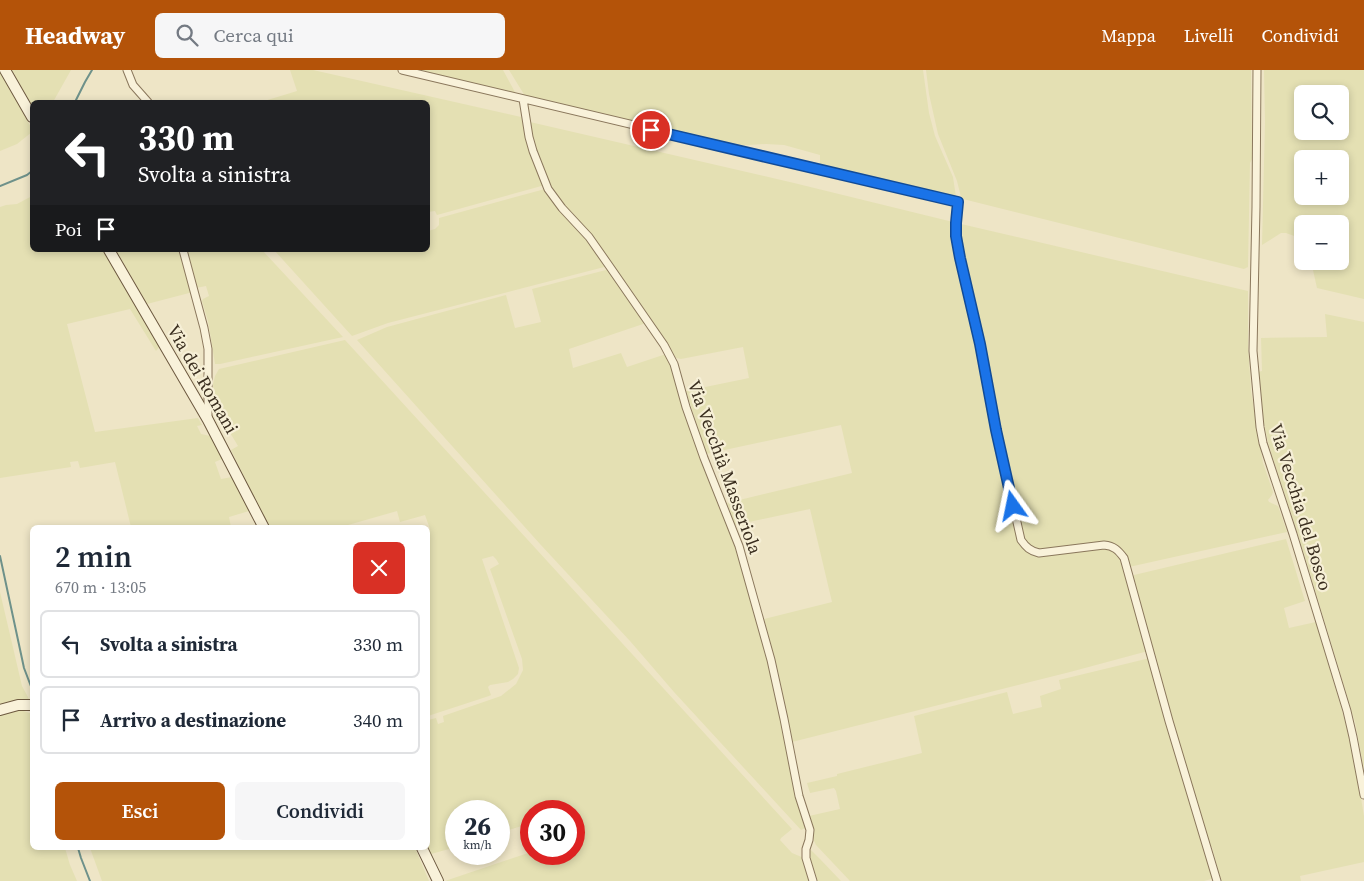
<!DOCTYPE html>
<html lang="it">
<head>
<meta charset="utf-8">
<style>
	:root { --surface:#fff; --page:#f6f6f7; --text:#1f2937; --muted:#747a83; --line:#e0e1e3; --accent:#b45309 }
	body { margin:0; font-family:"Source Serif 4",serif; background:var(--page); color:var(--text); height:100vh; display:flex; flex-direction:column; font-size:19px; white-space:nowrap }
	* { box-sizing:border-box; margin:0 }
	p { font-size:16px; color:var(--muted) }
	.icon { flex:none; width:28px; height:28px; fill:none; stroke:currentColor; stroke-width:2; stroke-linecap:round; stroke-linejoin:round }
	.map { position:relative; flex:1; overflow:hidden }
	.panel { position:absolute; left:30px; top:455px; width:400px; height:325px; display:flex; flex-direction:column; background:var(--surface); border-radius:8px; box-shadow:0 2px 8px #0003 }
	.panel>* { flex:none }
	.top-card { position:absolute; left:30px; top:30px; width:400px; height:152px; border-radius:8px; box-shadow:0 2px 8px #0003; background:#202124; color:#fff; overflow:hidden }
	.fabs { position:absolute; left:1294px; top:15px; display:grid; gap:10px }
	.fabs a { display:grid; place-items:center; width:55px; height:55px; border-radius:8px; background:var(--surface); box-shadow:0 2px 8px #0003; font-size:25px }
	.speed { position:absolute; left:445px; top:730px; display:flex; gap:10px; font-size:25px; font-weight:700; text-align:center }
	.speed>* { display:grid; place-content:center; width:65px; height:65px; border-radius:50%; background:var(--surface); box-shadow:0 2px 8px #0003; line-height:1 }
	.speed small { font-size:12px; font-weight:400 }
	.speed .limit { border:8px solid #d22; background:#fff; color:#111 }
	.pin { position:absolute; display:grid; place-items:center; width:42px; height:42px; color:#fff; margin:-21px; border:2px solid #fff; border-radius:50%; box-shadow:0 1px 5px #0007 }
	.me { position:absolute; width:55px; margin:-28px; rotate:348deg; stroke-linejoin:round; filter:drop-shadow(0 0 4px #0008) }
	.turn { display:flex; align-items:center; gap:18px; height:105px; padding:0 25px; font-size:22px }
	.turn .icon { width:65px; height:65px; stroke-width:2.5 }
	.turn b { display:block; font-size:35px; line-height:42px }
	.then { display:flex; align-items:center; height:48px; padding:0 25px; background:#0003; gap:10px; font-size:19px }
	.round { display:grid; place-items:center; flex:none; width:52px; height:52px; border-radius:8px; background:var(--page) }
	.headline { display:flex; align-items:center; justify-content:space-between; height:85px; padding:0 25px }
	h1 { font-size:30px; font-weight:600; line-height:38px }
	.cta { display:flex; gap:10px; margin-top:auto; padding:10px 25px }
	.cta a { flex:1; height:58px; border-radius:8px; background:var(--accent); color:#fff; font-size:20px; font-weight:600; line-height:58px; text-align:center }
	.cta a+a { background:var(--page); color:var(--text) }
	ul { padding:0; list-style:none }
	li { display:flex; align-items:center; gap:15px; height:68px; margin:0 10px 8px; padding:0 15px; border:2px solid var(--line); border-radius:8px }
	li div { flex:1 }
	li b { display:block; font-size:19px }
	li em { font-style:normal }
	header { display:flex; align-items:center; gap:30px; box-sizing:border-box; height:70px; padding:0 25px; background:var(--accent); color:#fff }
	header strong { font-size:24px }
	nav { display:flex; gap:28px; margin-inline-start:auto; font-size:18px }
	.search { width:350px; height:45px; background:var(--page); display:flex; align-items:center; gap:12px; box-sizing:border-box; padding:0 18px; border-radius:8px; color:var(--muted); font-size:19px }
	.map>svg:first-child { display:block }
	.farmland { fill:#e4e0b3; fill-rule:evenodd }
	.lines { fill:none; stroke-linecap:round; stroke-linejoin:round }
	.stream { stroke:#6e918a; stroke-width:2 }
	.street-casing { stroke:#8a775c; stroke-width:9 }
	.secondary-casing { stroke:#6c583f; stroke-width:12 }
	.street { stroke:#f9f2da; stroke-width:7 }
	.secondary { stroke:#f9f2da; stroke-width:10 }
	.route-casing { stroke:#114b97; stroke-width:12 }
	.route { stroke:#1a73e8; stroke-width:9 }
	.labels { text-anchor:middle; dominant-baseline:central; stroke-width:4.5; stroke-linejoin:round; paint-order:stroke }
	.street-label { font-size:18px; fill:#3a2e1f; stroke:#f6efd6 }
</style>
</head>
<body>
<header>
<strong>Headway</strong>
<div class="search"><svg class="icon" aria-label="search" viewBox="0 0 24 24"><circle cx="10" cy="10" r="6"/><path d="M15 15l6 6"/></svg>Cerca qui</div>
<nav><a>Mappa</a><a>Livelli</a><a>Condividi</a></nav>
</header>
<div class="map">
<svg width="1364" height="811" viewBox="0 0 1364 811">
	<rect width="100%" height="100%" fill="#eee5c6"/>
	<path class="farmland" d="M12,0H71L53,32H32V36Z
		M290,0H313L521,47L526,68L545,115L437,145L435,141L428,142V32H261L297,21Z
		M412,0H503L516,24Z
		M509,0H923L929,43L935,66L953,107L956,127L820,96V85L784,75L766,74L733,76L525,26Z
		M926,0H1251L1252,89L1250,93L1248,197L1244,199L963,129L961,127L957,111L938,64L929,24Z
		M1264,0H1364V229L1317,218L1311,191H1340V154H1302V171L1297,167L1286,163H1281L1262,175L1265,52ZM1302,24H1340V61H1302ZM1302,89H1340V126H1302Z
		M0,2L32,59V62L17,74L0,81Z
		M530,52L794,113L953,152L1018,468L1030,482L1109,477L1121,487L1148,581L1070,602L792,672L778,601L764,549L832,532L810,439L735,455L727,433L852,403L841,355L706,384L686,321L749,308L743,277L681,289L676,288L638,230L593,167L563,134L551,116L534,77Z
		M545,119L589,171L608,196L388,253L352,266L274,180H428V161L435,159L439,155V148Z
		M32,126V180H103L160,276L156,281L130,239L67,254L95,362L198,348L202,355L197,356L201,364L210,366L224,388L215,392L221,409L232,407L249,441L229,447L231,457H131L115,392L80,398L78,391L70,392L71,397L0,408V137L6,135L17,134Z
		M961,154L1248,221V276L1251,321L1263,393L1273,422L1272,425L1268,430L1269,432L1278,436L1287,462L1129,497L1116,477L1038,481L1032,478L1022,468L960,184L958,160Z
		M116,180H182L193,222L147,234Z
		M186,180H262L343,267L220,294H215L208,251L202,231L203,229L209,226L206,216L196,218Z
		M606,200H609L646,253L569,279L573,298L621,283L627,297L666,284L669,289L738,478L770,592L807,757L801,760L674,622L630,571L540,474L357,270L387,257L506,225L515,258L541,252L532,219Z
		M1325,244L1364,252V699L1355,652L1305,487L1269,376L1264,354L1258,302L1262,301L1261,268L1327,267Z
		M345,270L792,759L781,768L780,770L792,783L804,788L811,811H445L531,782V784H574V741H531V753L499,763V741H456V777L431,784L428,777V650L436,648L438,654L444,652L443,646L501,626L516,614L523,600L522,589L490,499L499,494L496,489L493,486L482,489L519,598L518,604L513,609L508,612L490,615L488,617L491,625L489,626L428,646V460L430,459L425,445L400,452L397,441L341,457H269L231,380L238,376L232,366L219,348L214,329L213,314L215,306L219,299Z
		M1286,469L1305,531L1284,538L1289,558L1316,552L1343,644L1355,692L1364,746V792L1300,806L1301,811H1221L1212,777H1210L1171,650L1133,507L1134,505Z
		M0,522L22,616L29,629L0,637Z
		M1150,588L1215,808L1204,811H850L816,775L812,766L811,751L809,746L840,739L836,721L834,718L810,723L807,713L837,706V704L922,683L914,646L1007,622L1013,644L1042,637L1040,626L1061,619L1059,610Z
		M15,638L32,644V778H65L70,795L77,811H0V642Z
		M90,778H415L429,811H102Z
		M809,778L820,789L841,811H816L809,788Z"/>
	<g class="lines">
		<path class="stream" d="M75,32L85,12L92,0
			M0,116L27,105L32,101
			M0,486L24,598L32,619
			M78,778L81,788L90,811"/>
		<defs>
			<path id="street" d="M127,0L133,15L148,32
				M402,0L958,132L956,153V167L960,188L980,274L996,359L1021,470C1026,477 1030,481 1039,483L1104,475C1114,476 1118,480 1124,488L1169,651L1217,811
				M1257,0L1256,137L1253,281L1260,357L1263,373L1293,464L1347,641L1353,667L1364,725
				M523,29L529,67L533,81L548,119L562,138L589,167L610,197L664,275L674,294L686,337L704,388L739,476L771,590L784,649L799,726L810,760L809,770L806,779V788L813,811
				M183,180L204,258L208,279V349"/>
			<path id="secondary" d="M5,0L32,47
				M109,180L208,350L264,458
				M0,640L18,635H32
				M422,778L438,811"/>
		</defs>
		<use href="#street" class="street-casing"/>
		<use href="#secondary" class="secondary-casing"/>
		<use href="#street" class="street"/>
		<use href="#secondary" class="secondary"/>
	</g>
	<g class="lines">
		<defs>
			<path id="route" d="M651,60L958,132L956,153V166L960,188L980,274L996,360L1013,436"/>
		</defs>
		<use href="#route" class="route-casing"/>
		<use href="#route" class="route"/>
	</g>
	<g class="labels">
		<g class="street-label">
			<text transform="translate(203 309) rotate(60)">Via dei Romani</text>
			<text transform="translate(725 397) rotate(70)">Via Vecchià Masseriola</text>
			<text transform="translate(1301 437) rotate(73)">Via Vecchia del Bosco</text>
		</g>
	</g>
</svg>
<div class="fabs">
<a><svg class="icon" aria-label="search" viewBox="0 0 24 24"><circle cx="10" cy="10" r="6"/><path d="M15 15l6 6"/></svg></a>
<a>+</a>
<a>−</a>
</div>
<div class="speed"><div>26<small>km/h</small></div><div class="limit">30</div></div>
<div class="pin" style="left:651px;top:60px;background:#d93025"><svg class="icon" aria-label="arrive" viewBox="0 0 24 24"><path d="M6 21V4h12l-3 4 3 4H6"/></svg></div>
<svg class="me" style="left:1013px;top:436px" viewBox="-20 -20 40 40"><path d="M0-17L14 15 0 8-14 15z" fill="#1a73e8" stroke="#fff" stroke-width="4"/></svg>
<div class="top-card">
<div class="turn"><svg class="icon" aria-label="left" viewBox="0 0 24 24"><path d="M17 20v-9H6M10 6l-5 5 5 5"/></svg><div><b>330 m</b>Svolta a sinistra</div></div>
<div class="then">Poi<svg class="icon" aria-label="arrive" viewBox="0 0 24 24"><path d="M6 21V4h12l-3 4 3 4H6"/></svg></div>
</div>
<section class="panel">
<div class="headline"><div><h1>2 min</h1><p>670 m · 13:05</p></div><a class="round" style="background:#d93025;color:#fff"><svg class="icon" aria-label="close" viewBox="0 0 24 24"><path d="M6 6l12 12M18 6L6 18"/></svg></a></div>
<ul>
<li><svg class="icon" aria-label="left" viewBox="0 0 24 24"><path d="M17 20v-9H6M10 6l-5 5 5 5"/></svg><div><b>Svolta a sinistra</b></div><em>330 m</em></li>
<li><svg class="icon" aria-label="arrive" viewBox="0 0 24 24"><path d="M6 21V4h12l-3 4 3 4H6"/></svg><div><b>Arrivo a destinazione</b></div><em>340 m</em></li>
</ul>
<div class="cta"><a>Esci</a><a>Condividi</a></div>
</section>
</div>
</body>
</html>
